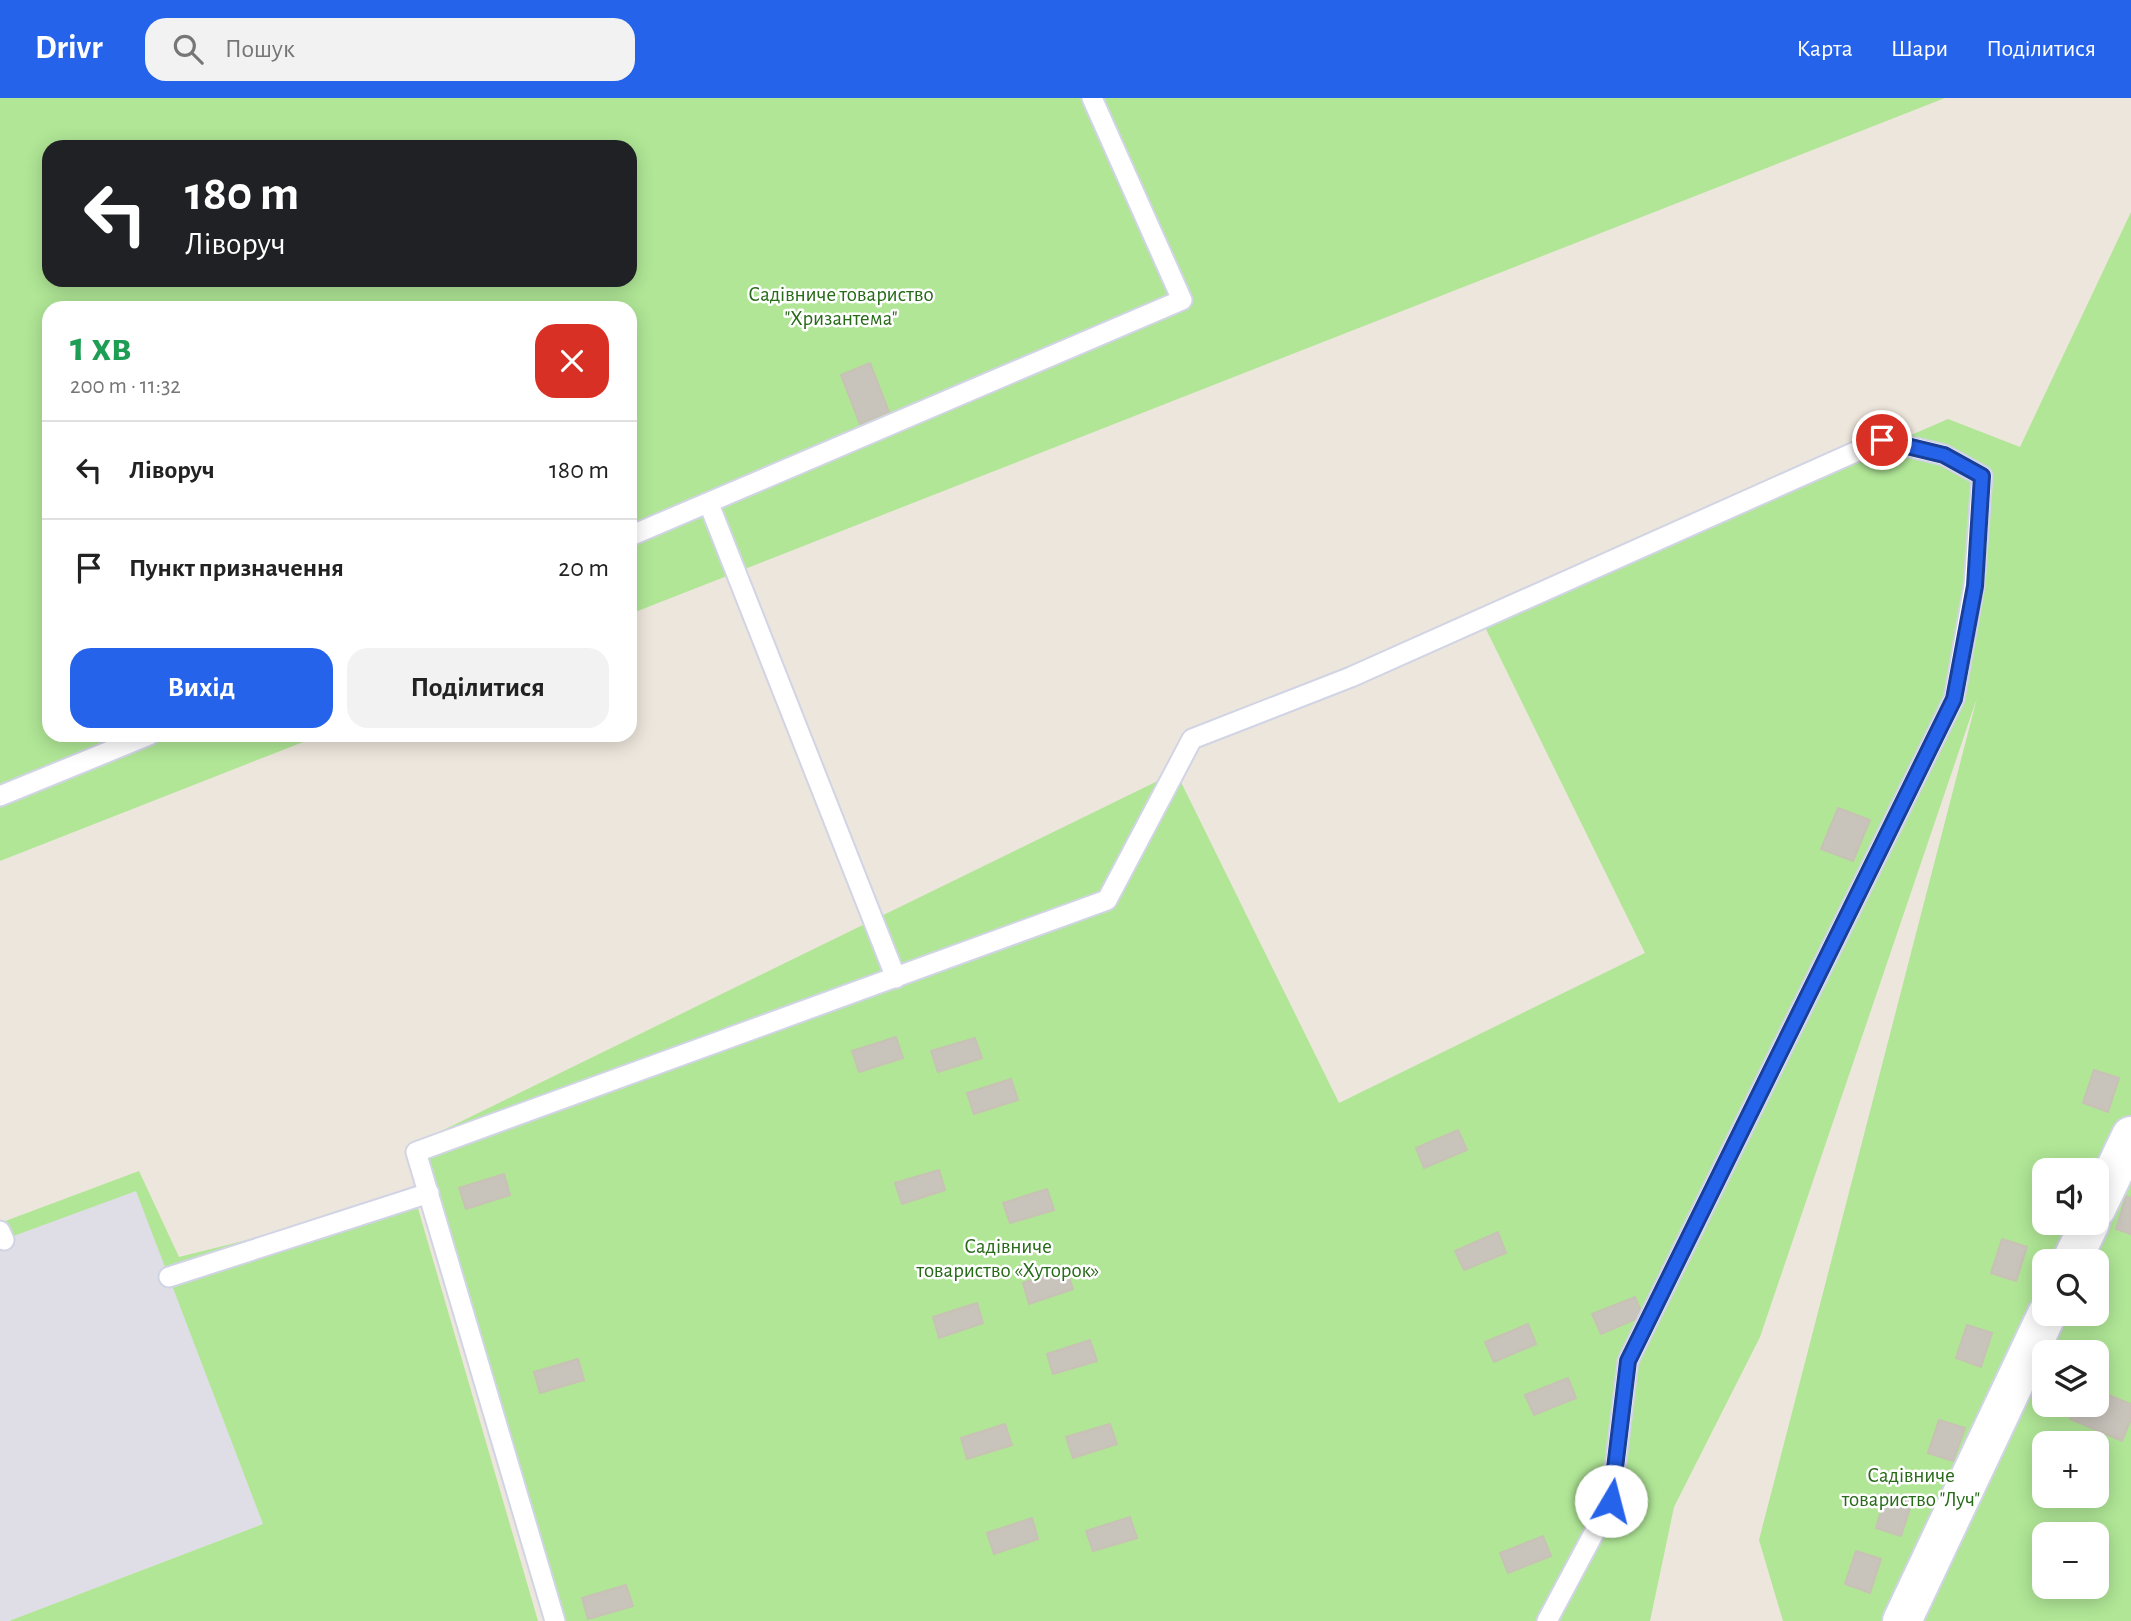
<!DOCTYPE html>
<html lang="uk">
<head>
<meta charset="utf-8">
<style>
	:root { --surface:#fff; --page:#f2f2f2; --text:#222; --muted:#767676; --line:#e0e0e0; --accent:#2563eb }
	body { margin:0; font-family:"Alegreya Sans",sans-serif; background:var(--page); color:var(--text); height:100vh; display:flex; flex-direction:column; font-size:26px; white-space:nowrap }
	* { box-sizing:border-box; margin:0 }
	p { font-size:23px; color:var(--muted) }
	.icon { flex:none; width:38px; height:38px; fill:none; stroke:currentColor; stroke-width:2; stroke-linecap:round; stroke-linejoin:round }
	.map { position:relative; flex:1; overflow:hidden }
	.sheet { position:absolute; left:42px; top:203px; width:595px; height:441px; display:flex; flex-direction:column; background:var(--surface); border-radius:21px; box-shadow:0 4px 18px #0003 }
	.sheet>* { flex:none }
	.guide { position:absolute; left:42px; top:42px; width:595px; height:147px; border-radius:21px; box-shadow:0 4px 18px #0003; background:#202124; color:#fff; overflow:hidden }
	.controls { position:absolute; left:2032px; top:1060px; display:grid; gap:14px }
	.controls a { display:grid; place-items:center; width:77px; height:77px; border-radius:14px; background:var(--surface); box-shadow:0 4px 18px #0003; font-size:35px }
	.pin { position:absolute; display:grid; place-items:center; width:60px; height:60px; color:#fff; margin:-30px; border:4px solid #fff; border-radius:50%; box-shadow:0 2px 7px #0007 }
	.me { position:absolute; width:77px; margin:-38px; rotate:8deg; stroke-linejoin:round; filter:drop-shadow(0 0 5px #0008) }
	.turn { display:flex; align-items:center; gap:24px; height:147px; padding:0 28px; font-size:32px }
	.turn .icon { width:91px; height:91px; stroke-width:2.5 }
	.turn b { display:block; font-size:49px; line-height:60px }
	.round { display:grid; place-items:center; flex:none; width:74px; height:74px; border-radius:21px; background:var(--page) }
	.overview { display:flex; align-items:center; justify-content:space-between; height:119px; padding:0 28px }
	h1 { font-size:42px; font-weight:700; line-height:52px; color:#1e9e55 }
	.primary-button { display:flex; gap:14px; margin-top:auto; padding:14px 28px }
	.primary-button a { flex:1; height:80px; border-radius:21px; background:var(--accent); color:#fff; font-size:28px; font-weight:700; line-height:80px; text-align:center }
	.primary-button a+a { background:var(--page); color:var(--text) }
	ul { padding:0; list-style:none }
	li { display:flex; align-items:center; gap:21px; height:98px; padding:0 28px; border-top:2px solid var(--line) }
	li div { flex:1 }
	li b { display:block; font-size:26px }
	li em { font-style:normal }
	header { display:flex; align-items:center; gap:42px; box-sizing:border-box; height:98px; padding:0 35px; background:var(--accent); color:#fff }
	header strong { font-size:33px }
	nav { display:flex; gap:38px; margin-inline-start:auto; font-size:24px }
	.search { width:490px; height:63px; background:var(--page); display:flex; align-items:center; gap:18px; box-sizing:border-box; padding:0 24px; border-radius:21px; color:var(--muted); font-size:26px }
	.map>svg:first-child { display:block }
	.industrial { fill:#dfdde5 }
	.green { fill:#b0e696; fill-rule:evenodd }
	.building { fill:#c8c3bb; stroke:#c8c2b5; stroke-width:2 }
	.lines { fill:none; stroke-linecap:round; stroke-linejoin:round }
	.service-casing { stroke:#d1d4e4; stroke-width:23 }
	.minor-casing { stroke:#d1d4e4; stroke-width:42 }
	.service { stroke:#fff; stroke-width:19 }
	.minor { stroke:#fff; stroke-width:38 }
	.route-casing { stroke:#184099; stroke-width:18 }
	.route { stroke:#2563eb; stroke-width:12 }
	.labels { text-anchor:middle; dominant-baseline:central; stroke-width:5; stroke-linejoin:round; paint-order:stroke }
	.park-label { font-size:21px; fill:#276a17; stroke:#fff }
</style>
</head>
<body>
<header>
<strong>Drivr</strong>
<div class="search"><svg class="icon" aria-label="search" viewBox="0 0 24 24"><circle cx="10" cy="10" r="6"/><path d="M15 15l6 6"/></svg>Пошук</div>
<nav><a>Карта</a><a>Шари</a><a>Поділитися</a></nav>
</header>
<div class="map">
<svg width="2131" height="1523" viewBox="0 0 2131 1523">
	<rect width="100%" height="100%" fill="#ede6dc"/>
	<path class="industrial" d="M136,1092L263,1426L9,1523H0V1143Z"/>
	<path class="green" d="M0,0H1945L630,516V210H49V637H321L0,763ZM49,49H630V182H49Z
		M2131,114V1523H1783L1759,1442L1977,600L1760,1239L1674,1409L1650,1523H566L421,1043L1176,674L1339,1005L1645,855L1482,523L1948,321L2020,349ZM2044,1073H2096V1125H2044ZM2044,1164H2096V1216H2044ZM2044,1255H2096V1307H2044ZM2044,1346H2096V1398H2044ZM2044,1437H2096V1489H2044Z
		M139,1073L179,1159L415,1100L538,1523H9L263,1426L136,1093L0,1143V1125Z"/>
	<path class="building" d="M870,265L889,314L860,326L841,277Z
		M1838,710L1870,722L1853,763L1821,751Z
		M896,939L903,960L859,974L852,953Z
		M975,940L982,960L938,974L931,953Z
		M2094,972L2119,980L2108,1014L2083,1005Z
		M1011,981L1018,1002L974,1016L967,995Z
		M1458,1032L1467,1052L1424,1070L1416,1050Z
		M2044,1066L2066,1073H2044V1103L2033,1099Z
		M939,1072L945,1092L902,1106L895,1085Z
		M504,1076L510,1097L466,1111L459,1090Z
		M1047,1091L1054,1112L1010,1125L1003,1105Z
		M2126,1098L2131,1100V1136L2116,1131Z
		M1498,1134L1506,1155L1464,1172L1455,1153Z
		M2002,1141L2027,1149L2016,1183L1991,1175Z
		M1066,1170L1073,1191L1029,1206L1023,1185Z
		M1635,1199L1643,1218L1601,1236L1592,1216Z
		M977,1205L983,1225L939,1240L933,1219Z
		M1528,1226L1536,1246L1494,1264L1485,1244Z
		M1967,1227L1992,1235L1981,1269L1956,1260Z
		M1090,1242L1097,1263L1053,1276L1047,1256Z
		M578,1261L584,1282L540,1295L534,1274Z
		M1568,1280L1576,1300L1534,1317L1525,1297Z
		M2096,1292L2131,1306V1321L2122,1343L2070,1321L2075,1307H2096Z
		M1939,1322L1965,1330L1953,1363L1928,1355Z
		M1005,1326L1012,1347L967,1361L961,1340Z
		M1110,1326L1117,1346L1073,1360L1066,1339Z
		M1886,1396L1912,1404L1901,1438L1876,1430Z
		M1130,1419L1137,1440L1093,1453L1086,1433Z
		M1032,1420L1038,1441L994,1456L987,1435Z
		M1543,1438L1551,1458L1508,1475L1500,1455Z
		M1856,1453L1881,1461L1870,1495L1845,1486Z
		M626,1487L633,1508L588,1521L582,1500Z"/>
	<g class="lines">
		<defs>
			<path id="service" d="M709,406L896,880
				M630,438L1182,202L1092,0
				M0,698L149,637
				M0,1133L4,1142
				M169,1179L429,1095
				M555,1523L416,1054L1107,802L1192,641L1351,579L1882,342L1944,357L1982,378L1974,488L1954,601L1628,1263L1611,1403L1547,1523"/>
			<path id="minor" d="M2096,1111L2131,1038
				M2071,1164L2090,1125
				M1902,1523L2047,1216"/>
		</defs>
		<use href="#service" class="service-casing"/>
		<use href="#minor" class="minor-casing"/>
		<use href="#service" class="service"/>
		<use href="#minor" class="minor"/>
	</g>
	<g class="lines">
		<defs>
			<path id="route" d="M1611,1403L1628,1263L1954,601L1975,488L1982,378L1944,357L1882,342"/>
		</defs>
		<use href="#route" class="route-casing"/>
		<use href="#route" class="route"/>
	</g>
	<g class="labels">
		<g class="park-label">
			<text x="841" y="196">Садівниче товариство<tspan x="841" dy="24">"Хризантема"</tspan></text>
			<text x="1008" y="1148">Садівниче<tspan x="1008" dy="24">товариство «Хуторок»</tspan></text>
			<text x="1911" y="1377">Садівниче<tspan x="1911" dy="24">товариство "Луч"</tspan></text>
		</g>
	</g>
</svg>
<div class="controls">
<a><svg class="icon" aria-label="sound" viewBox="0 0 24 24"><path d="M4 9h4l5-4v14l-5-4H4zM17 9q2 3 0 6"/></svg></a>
<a><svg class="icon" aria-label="search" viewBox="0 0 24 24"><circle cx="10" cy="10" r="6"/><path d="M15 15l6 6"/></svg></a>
<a><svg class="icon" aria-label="layers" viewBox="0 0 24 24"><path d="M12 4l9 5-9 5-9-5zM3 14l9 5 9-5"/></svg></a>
<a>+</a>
<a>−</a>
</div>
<div class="pin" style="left:1882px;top:342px;background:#d93025"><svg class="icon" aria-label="arrive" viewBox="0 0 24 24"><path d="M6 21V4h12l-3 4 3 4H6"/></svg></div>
<svg class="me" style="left:1611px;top:1403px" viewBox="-20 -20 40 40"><circle r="19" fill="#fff"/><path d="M0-13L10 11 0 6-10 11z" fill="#2563eb"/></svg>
<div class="guide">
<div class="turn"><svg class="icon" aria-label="left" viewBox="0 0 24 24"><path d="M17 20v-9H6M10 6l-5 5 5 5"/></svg><div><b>180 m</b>Ліворуч</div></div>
</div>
<section class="sheet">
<div class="overview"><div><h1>1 хв</h1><p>200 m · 11:32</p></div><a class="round" style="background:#d93025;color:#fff"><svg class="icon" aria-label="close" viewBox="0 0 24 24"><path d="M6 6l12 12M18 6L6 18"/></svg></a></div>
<ul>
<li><svg class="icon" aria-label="left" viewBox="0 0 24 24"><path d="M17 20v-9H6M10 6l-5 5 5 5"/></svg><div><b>Ліворуч</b></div><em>180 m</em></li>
<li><svg class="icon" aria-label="arrive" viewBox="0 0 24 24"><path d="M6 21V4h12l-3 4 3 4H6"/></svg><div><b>Пункт призначення</b></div><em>20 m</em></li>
</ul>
<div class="primary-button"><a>Вихід</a><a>Поділитися</a></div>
</section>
</div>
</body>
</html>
